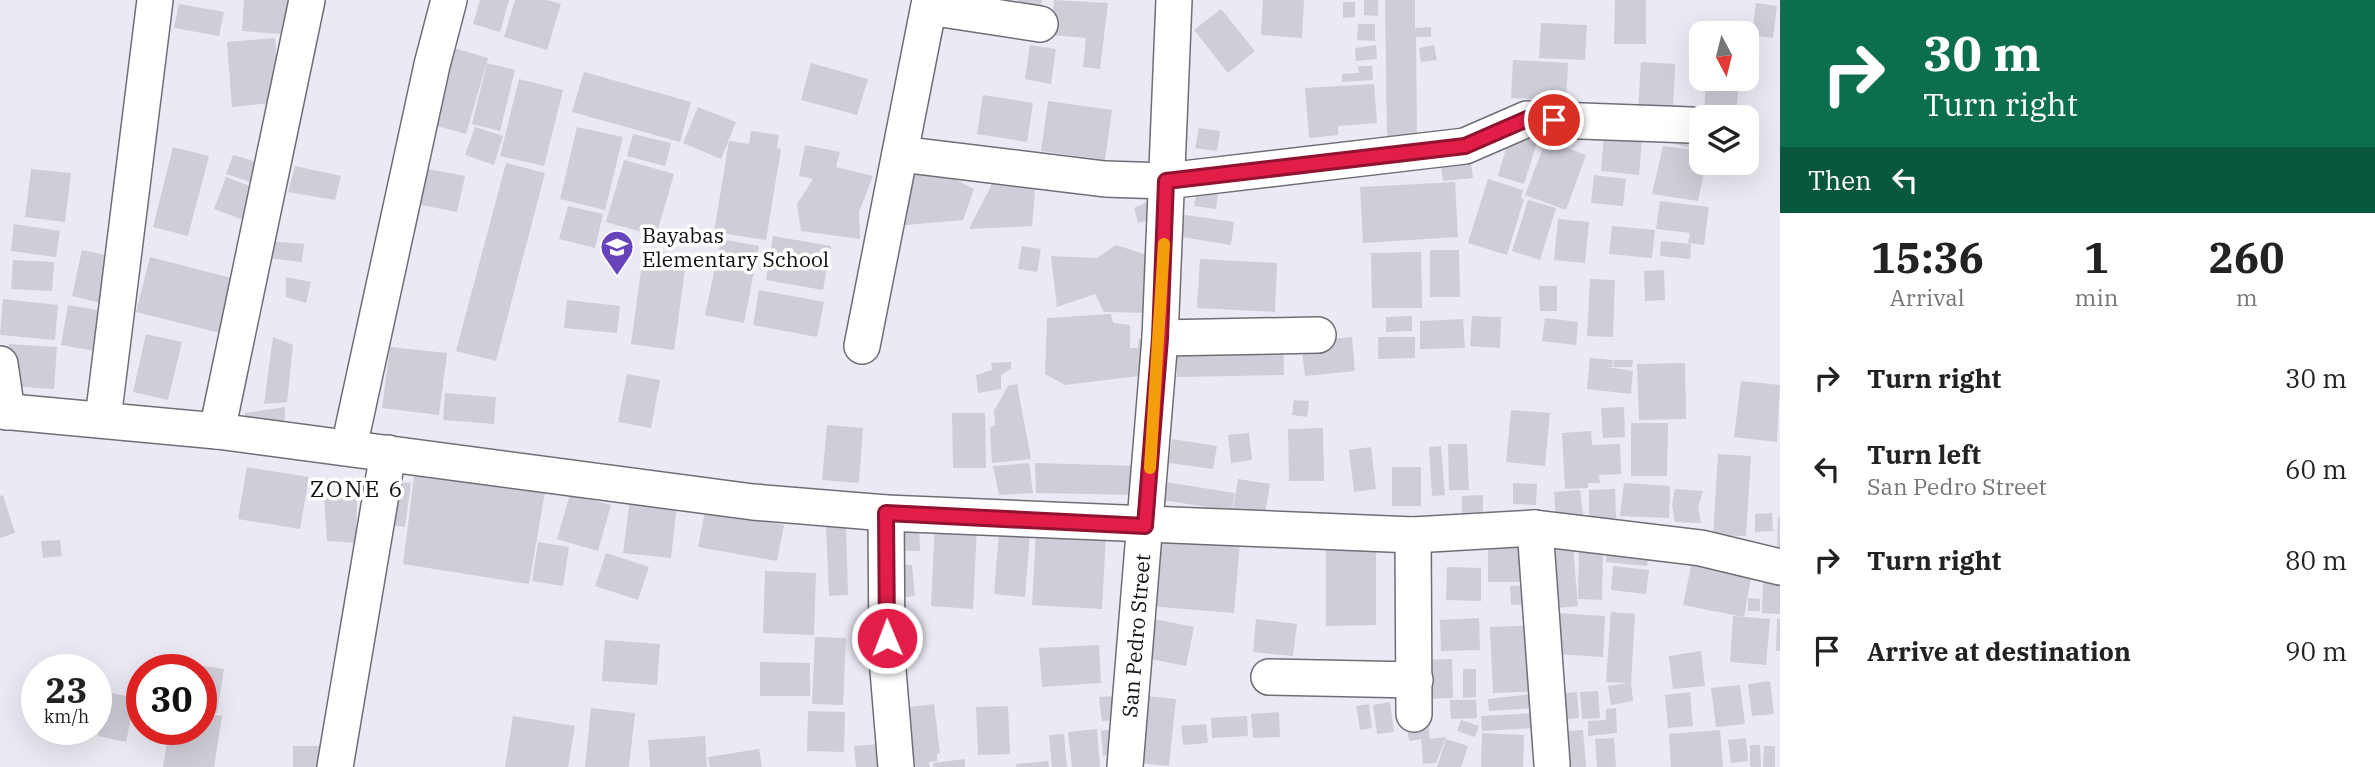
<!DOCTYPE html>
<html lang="en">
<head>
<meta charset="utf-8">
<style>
	:root { --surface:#fff; --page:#f6f6f6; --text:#222; --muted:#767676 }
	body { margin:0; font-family:"IBM Plex Serif",serif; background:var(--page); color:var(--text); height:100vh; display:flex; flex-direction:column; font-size:26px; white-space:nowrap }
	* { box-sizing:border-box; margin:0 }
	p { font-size:23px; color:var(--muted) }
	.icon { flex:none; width:38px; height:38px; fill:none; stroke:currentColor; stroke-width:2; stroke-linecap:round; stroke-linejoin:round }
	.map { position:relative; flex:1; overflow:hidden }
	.side { display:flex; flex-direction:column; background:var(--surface); width:595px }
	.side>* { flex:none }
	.guide { background:#0b6e4f; color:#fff; overflow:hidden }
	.needle { width:46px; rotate:173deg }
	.controls { position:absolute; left:1689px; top:21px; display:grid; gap:14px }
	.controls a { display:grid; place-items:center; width:70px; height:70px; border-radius:14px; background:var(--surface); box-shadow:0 7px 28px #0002; font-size:35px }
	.speed { position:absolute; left:21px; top:654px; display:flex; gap:14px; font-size:35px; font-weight:700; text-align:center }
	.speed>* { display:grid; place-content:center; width:91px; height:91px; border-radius:50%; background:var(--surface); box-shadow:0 7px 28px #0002; line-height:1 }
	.speed small { font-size:18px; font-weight:400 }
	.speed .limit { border:10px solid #d22; background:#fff; color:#111 }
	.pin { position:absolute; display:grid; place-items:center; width:60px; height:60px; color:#fff; margin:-30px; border:4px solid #fff; border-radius:50%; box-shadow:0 2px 7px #0007 }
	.me { position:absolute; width:77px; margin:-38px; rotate:359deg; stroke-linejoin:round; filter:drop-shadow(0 0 5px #0008) }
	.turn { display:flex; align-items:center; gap:24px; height:147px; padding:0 28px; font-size:32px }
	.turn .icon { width:91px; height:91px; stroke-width:2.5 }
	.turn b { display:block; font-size:49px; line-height:60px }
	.then { display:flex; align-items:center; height:66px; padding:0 28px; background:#0003; gap:14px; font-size:26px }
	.eta { display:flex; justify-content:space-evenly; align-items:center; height:119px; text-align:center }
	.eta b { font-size:42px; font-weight:800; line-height:49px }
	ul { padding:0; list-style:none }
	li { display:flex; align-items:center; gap:21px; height:91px; padding:0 28px }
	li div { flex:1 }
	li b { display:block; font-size:26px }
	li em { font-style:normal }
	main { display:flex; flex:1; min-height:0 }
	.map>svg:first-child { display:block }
	.building { fill:#cfcdd7 }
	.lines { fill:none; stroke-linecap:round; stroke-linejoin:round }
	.minor-casing { stroke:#6f6e77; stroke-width:38 }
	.minor { stroke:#fff; stroke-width:35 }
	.route-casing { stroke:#92132f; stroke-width:18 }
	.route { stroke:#e11d48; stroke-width:12 }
	.slow { stroke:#f59e0b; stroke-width:12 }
	.labels { text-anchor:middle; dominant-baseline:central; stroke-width:7; stroke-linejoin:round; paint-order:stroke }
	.poi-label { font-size:21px; fill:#121215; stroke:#fff; text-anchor:start }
	.street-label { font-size:21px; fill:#121215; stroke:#fff }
	.neighbourhood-label { font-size:23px; letter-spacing:2px; fill:#121215; stroke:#fff }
</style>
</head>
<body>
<main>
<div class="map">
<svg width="1780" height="767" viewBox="0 0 1780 767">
	<rect width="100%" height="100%" fill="#ebe9f3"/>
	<path class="building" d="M244,0H290L295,35L242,31Z
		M480,0H509L500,32L473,24Z
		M515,0H547L561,4L547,50L504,37Z
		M1019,0H1042L1039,16L1017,13Z
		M1054,0L1108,3L1100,69L1083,67L1086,38L1051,35Z
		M1263,0H1304L1302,38L1261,35Z
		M1364,0H1378V16L1364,15Z
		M1385,0H1415V28L1431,27V37H1416L1417,138L1387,139Z
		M1615,0H1646V44H1614Z
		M1343,2H1355V17L1343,18Z
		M1756,3L1777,6L1773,38L1752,35Z
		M179,4L224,12L219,36L174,28Z
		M1221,9L1255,51L1228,73L1194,30Z
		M1541,23L1587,25L1585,60L1539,58Z
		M1358,24H1375V41L1357,40Z
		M1698,32H1701V66L1696,65Z
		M1746,35H1751L1749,70H1746Z
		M275,38L280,102L232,107L227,42Z
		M1030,45L1056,49L1051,84L1025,79Z
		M1376,45L1377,59L1356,61L1355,48Z
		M1434,45L1437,60L1421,62L1419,48Z
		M454,48L488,58L466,134L433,125Z
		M1513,60L1568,63L1566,101L1511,98Z
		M1641,62L1675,64L1673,111L1638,109Z
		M487,63L515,70L500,131L472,124Z
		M811,63L868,79L857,115L801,100Z
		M1358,66H1372L1373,80L1342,82V74L1359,73Z
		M584,72L691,102L680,142L572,112Z
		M519,79L563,90L544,166L500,156Z
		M1706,79H1739L1736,117L1704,115Z
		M1374,84L1377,123L1338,126V135L1309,138L1305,88Z
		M983,95L1033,103L1027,142L977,134Z
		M1048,101L1112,110L1105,160L1041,151Z
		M698,107L736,122L721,159L683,143Z
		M475,127L503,136L494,165L465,155Z
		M577,127L623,137L605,210L560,199Z
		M1199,128L1220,131L1217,151L1195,148Z
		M1512,128L1539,136L1524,184L1498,176Z
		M751,131L779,135L777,148L781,149L766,240L714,232L729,141L749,144Z
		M1675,131L1701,138V151L1672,143Z
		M633,134L671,143L665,166L627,156Z
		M1604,136L1642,139L1639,175L1601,171Z
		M1546,140L1586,155L1566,210L1525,195Z
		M805,145L840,152L836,167L873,176L859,212L860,239L801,231L797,204L813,179L799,176Z
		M1663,146L1701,151V163H1706L1698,201L1652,194Z
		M173,147L209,156L188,236L153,227Z
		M233,155L270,166L263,186L226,174Z
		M1470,155L1473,178L1443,181L1440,159Z
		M624,160L674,174L656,236L606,222Z
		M506,163L545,173L496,361L456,351Z
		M295,166L341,176L335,200L288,192Z
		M423,168L465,176L457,212L416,204Z
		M31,169L71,173L65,222L25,217Z
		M917,173L949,176L974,189L963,220L895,226L901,183Z
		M1594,175L1626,179L1623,206L1591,203Z
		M226,177L260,190L249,222L214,209Z
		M1036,177L1032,226L969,229L995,178Z
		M1488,179L1523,190L1521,198L1524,199L1507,255L1468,243Z
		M1455,182L1458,237L1363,243L1360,187Z
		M1197,189L1218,193L1216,209L1194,206Z
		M1151,200L1156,218L1138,223L1134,208Z
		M1528,200L1556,208L1540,260L1512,251Z
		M1660,201L1709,207L1704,245L1688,243L1690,233L1656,229Z
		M568,206L603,214L595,248L559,239Z
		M1179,214L1234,222L1231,245L1176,236Z
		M1558,219L1589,222L1585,263L1554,260Z
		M14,224L60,231L56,257L11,251Z
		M1612,226L1655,230L1652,258L1609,254Z
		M773,236L831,246L823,290L766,280Z
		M721,239L759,246L744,323L705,315Z
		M269,241L304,244L302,262L267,258Z
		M1661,241L1691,244L1690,259L1660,256Z
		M1116,245L1147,255L1154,313L1104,312L1095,294L1057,307L1051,256L1097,258Z
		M1022,246L1041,249L1037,272L1018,269Z
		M644,249L687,255L674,350L631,344Z
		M82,250L115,257L105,304L72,296Z
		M1430,250H1459L1460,297H1430Z
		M1421,252L1422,308H1372L1371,253Z
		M150,257L239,280L224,334L136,312Z
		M1200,259L1277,263L1275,312L1197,308Z
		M13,260L54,262L52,291L11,289Z
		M1664,270L1665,300L1645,301L1644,271Z
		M286,277L311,282L306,303L286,297Z
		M1590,279L1615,280L1613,337L1587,336Z
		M1539,286H1557V311H1540Z
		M759,290L824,302L817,337L753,325Z
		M3,299L58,305L55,340L0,335Z
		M567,300L620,306L617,333L564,328Z
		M68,305L114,313L106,353L61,345Z
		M1111,314L1113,323L1130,325V348H1138L1139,339L1151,338L1155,374L1065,385L1045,374L1047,318Z
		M1412,316V331L1386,332V317Z
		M1472,316L1501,317L1500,348L1470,346Z
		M1545,318L1578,322L1576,345L1542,341Z
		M1463,319L1465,348L1420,349V321Z
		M146,334L182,342L168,400L133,392Z
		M273,337L293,345L287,402L264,404Z
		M1352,337L1355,371L1305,376L1301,342Z
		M1378,337H1415V358L1378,359Z
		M1283,341L1284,375L1177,377V342Z
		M9,344L57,347L54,389L7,386Z
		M390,347L447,353L439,415L382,408Z
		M1590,358L1613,360L1612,367H1607L1633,371L1631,394L1587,389Z
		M1614,360H1633L1632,367H1613Z
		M1011,362V369L1001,375V389L978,393L976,375L992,370L991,363Z
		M1685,363L1686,419L1639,420L1637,364Z
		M627,374L660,380L651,428L618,422Z
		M1741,381L1780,385L1777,442L1734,437Z
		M1017,384L1031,459L992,463L990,428L995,425L994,411L1008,386Z
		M445,393L496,397L494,424L443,420Z
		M1294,400L1309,401L1307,417L1292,415Z
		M285,407L284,438L246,431L245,413Z
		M1624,407L1625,437L1603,438L1601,408Z
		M1511,410L1550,413L1545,466L1506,462Z
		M952,413H985L986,468H953Z
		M1631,423H1668L1667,476H1631Z
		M827,425L863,428L859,483L822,480Z
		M1323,428L1324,481H1289L1288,429Z
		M1591,431L1592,445L1620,444L1621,474L1599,475L1600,483H1588V488L1565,489L1562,433Z
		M1249,433L1252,460L1231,463L1228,435Z
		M1172,439L1217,446L1213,469L1169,463Z
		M1448,444H1467L1469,490H1449Z
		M1441,446L1445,495L1432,496L1429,447Z
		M1371,447L1376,489L1354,492L1349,450Z
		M1718,454L1751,456L1746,536L1713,535Z
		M1029,463L1033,493L999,495L993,466Z
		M1035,463L1141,466L1140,495L1036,493Z
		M247,467L309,477L300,529L238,519Z
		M1392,467H1421V506H1392Z
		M415,469L545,492L529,584L403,564Z
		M1238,479L1270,484L1265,515L1233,510Z
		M389,481L411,483L405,527L383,524Z
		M1159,481L1235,493L1232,511L1156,499Z
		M1513,483L1537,484L1536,505L1513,504Z
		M1624,483L1670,486L1669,518L1620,516Z
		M1615,489L1616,518H1589V490Z
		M1675,489L1703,491L1698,507L1701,523L1675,522L1672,505Z
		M1580,490L1583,515L1556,518L1554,492Z
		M570,494L611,505L598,551L557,539Z
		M3,495L15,533L0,538V496Z
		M1483,495V512L1462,513V496Z
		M324,497L357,498L356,543L327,541Z
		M630,499L677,504L671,558L623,553Z
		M705,511L784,525L777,561L698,547Z
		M1772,513L1773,531L1755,532V514Z
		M1778,517H1780V548H1777Z
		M894,521L919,522L920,551L891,550Z
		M935,524L977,526L973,609L931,606Z
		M846,526L848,595L829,596L826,527Z
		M999,531L1030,533L1025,597L994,594Z
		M1036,531L1106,535L1102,609L1032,605Z
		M1154,537L1240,543L1234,613L1149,606Z
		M60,540L62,556L43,558L41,541Z
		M538,542L569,547L563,586L532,581Z
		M1488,544L1528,545L1527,582H1488Z
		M1579,545H1603L1602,600L1578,599Z
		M1608,545L1649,549L1647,566L1606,562Z
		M1573,547L1578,606L1548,609L1543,549Z
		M1326,550H1376V625L1326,626Z
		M606,553L649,567L638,600L595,586Z
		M1692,561L1752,572L1744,617L1683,605Z
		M892,564L912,565L915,596L890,599Z
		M1613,566L1649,570L1646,594L1611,590Z
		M1447,567L1481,568V601L1446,600Z
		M765,571L816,573L814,635L763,633Z
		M1763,583H1780V614L1762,613Z
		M1531,585L1532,604L1511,605L1510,586Z
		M1748,598L1760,599V611H1748Z
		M1611,612L1635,614L1631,683L1633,701L1611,705L1608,686L1628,683L1606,682Z
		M1556,613L1605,616L1603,657L1553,654Z
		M1733,616L1770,619L1766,665L1730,662Z
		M1150,618L1194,627L1186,666L1141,657Z
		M1479,618L1480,650L1441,651L1440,620Z
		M1256,619L1297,624L1293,656L1253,652Z
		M1777,619H1780V651H1776Z
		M1539,625L1542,691L1493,693L1490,627Z
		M815,637L846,638L843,705L812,704Z
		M605,640L660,644L657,685L602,681Z
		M1099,645L1101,683L1042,687L1039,648Z
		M1701,651L1705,686L1673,689L1669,656Z
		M1452,659L1453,698L1422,699V660Z
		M760,662L810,663V696H760Z
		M182,663L224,669L217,713L201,711V670H180Z
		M1463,669H1476V697L1463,698Z
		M1770,681L1774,714L1752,716L1748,684Z
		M1740,685L1745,724L1716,727L1711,688Z
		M1598,691L1600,718L1582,719L1580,692Z
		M108,692L135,698L126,742L98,736Z
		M1577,692L1579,718L1556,720L1553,694Z
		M1690,692L1693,726L1668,728L1665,695Z
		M1533,694L1534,708L1489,711L1488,699Z
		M1130,695L1127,719L1102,721L1099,697Z
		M1146,696L1176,699L1169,766L1140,763Z
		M1450,700H1476L1477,718L1451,719Z
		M1390,702L1394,732L1377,734L1373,705Z
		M934,704L940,753L937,754V761L929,762L930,767H901L902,708Z
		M1369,704L1372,728L1360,730L1356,706Z
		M1008,706L1010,754L978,755L976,707Z
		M591,708L635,713L629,767H585Z
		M1616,708L1617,733L1588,736V721L1606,720V709Z
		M808,711L845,712L844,752L807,751Z
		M1279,712L1280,737L1253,738L1251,714Z
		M201,713L222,716L214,767H163L169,730H201Z
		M1536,713L1537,728L1482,731L1481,716Z
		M513,716L575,726L568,767H505Z
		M1247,716L1248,736L1212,738L1211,718Z
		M1427,716L1430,739L1446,737L1436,763L1423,764L1421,739L1409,741L1406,719Z
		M1461,720L1479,726L1475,737L1457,731Z
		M1206,724L1208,743L1183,745L1181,726Z
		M1118,728L1125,750L1103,756L1101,731Z
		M1097,729L1100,767H1072L1068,732Z
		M1583,730L1586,767H1561L1558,732Z
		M1720,730L1723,767H1671L1669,734Z
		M1482,733L1524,735L1523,767H1481Z
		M1064,734L1067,767H1052L1049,735Z
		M705,736L707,767H650L648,740Z
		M1614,738L1616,767H1597L1595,739Z
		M1746,738L1748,761L1731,763L1728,740Z
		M1446,739L1468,746L1461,767H1437Z
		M893,743L895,767H856L854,746Z
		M1750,745H1760L1761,767H1750Z
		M293,746H321V767H293Z
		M1764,746H1775V767H1763Z
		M759,749L762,767H710L708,757Z
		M965,759V767H933V763Z
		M1048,761L1049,767H1016V764Z"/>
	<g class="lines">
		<defs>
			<g id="minor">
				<path d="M929,7L1040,24"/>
				<path d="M900,154L1105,179L1166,181L1465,146L1527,119L1691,125"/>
				<path d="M1160,338L1318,335"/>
				<path d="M862,346L930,0"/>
				<path d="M0,364L7,412"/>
				<path d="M0,411L217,431L753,502L886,513L1413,535L1535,528L1701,548L1780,567"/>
				<path d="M103,419L155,0"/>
				<path d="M217,431L307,0"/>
				<path d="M349,447L432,65L449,0"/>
				<path d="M886,513L887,658L896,767"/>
				<path d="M1535,528L1552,764"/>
				<path d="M1413,535L1414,714"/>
				<path d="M1269,677L1415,680"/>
				<path id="s1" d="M1125,766L1160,338L1174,0"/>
				<path d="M335,767L388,453"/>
			</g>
		</defs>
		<use href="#minor" class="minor-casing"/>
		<use href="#minor" class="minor"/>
	</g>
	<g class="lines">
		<defs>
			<path id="route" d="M887,638L886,513L1145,526L1160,338L1166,181L1465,146L1527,119L1554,120"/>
		</defs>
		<use href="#route" class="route-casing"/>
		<use href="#route" class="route"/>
		<path class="slow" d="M1150,468L1164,244"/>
	</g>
	<defs>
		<symbol id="school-pin" viewBox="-11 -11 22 30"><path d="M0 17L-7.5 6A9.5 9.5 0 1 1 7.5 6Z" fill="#6844bc" stroke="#fff"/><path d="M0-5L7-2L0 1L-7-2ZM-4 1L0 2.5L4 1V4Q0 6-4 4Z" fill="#fff"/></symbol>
	</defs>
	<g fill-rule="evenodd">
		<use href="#school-pin" x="598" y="228" width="38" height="52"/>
	</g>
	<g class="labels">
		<g class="poi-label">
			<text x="642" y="235">Bayabas<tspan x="642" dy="24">Elementary School</tspan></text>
		</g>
		<g class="street-label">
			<text stroke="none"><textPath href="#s1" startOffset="131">San Pedro Street</textPath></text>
		</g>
		<g class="neighbourhood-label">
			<text x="357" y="488">ZONE 6</text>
		</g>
	</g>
</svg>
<div class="controls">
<a><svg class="needle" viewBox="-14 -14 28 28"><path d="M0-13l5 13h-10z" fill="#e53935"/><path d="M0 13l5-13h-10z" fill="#767676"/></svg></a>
<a><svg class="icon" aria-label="layers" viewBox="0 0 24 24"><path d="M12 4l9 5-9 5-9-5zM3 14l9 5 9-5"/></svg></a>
</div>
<div class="speed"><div>23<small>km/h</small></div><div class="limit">30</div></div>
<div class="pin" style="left:1554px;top:120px;background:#d93025"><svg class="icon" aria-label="arrive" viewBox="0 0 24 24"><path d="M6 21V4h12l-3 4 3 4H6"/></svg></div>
<svg class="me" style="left:887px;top:638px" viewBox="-20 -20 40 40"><circle r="17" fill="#e11d48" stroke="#fff" stroke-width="3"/><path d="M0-11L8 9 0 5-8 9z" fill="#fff"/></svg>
</div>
<section class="side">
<div class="guide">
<div class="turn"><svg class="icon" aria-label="right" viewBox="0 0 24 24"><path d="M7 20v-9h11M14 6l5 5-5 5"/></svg><div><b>30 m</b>Turn right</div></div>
<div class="then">Then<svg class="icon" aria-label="left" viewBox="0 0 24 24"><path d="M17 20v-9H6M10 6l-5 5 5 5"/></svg></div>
</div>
<div class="eta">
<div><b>15:36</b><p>Arrival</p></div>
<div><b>1</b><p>min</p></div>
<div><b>260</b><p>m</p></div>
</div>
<ul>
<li><svg class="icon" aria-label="right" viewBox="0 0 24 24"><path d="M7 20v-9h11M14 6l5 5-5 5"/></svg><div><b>Turn right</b></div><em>30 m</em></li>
<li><svg class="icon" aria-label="left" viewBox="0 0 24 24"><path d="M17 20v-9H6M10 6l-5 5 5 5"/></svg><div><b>Turn left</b><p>San Pedro Street</p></div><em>60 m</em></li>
<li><svg class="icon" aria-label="right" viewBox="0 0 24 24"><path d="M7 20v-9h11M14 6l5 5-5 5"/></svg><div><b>Turn right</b></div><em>80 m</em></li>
<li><svg class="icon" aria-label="arrive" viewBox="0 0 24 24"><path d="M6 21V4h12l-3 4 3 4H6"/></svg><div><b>Arrive at destination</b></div><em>90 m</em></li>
</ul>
</section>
</main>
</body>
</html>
